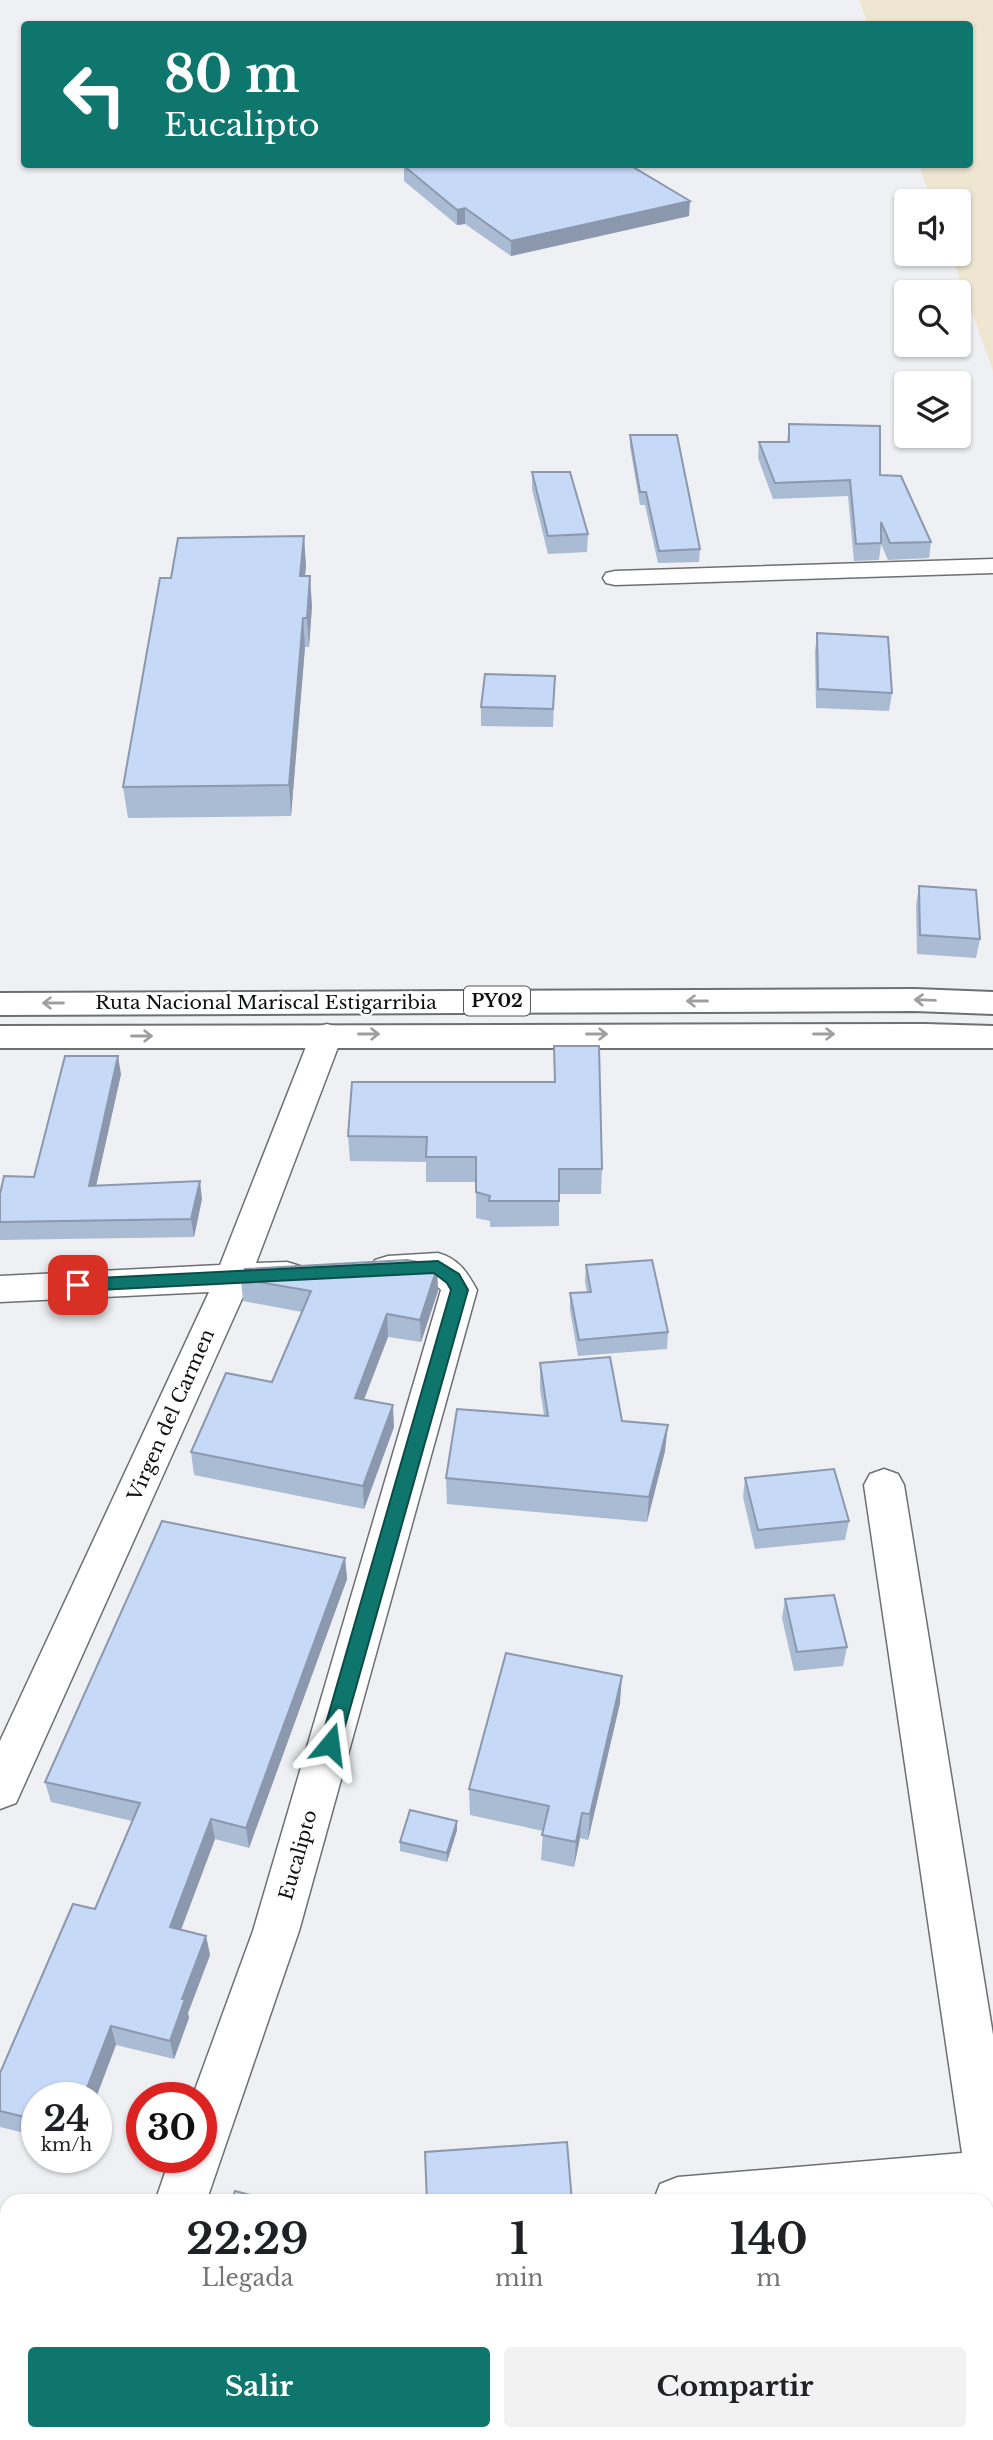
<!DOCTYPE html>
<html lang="es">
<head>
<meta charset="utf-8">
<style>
	:root { --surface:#fff; --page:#f2f2f2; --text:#202124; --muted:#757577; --accent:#0f766e }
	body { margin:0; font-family:"Libre Baskerville",serif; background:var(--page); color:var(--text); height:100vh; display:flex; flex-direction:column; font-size:26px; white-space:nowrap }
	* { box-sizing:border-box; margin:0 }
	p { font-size:23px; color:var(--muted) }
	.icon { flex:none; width:38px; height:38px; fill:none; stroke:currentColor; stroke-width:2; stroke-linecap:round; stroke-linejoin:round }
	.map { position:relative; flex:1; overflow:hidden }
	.panel { position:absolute; left:0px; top:2194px; width:994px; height:247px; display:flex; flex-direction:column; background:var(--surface); border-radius:21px 21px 0 0; box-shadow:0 2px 5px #0004 }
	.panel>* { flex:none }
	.top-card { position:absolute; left:21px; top:21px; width:952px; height:147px; border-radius:7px; box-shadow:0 2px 5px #0004; background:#0f766e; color:#fff; overflow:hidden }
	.tools { position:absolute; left:894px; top:189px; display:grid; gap:14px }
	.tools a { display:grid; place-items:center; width:77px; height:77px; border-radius:7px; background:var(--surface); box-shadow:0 2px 5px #0004; font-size:35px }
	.speed { position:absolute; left:21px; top:2082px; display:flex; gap:14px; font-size:35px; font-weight:700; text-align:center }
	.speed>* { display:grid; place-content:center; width:91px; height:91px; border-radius:50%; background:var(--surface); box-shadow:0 2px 5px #0004; line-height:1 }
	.speed small { font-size:18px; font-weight:400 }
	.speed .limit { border:10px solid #d22; background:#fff; color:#111 }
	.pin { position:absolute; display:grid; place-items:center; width:60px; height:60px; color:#fff; margin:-30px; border-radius:14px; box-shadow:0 4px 10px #0006 }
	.me { position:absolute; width:77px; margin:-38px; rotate:16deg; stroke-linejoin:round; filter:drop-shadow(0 0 5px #0008) }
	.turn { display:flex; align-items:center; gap:24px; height:147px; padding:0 28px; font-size:32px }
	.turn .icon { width:91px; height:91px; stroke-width:2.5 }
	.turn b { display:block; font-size:49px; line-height:60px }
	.eta { display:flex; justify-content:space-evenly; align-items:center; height:119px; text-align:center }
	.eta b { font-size:42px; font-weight:700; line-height:49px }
	.cta { display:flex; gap:14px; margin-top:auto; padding:14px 28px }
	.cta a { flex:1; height:80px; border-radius:7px; background:var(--accent); color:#fff; font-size:28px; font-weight:700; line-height:80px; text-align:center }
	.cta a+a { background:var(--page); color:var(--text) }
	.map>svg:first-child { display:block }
	.industrial { fill:#efe6d1 }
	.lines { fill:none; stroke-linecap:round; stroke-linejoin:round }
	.street-casing { stroke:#6d6f72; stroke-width:3 }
	.highway-casing { stroke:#6d6f72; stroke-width:4 }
	.street { fill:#fff; fill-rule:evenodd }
	.highway { fill:#fff; fill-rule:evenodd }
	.wall { fill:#aabbd4 }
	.shaded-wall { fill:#8b98ad }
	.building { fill:#c6d9f7; stroke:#8b98ad; stroke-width:2 }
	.oneway { stroke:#9f9f9f }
	.route { fill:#0f766e; stroke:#0a4d48; stroke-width:2 }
	.labels { text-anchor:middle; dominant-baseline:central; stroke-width:5; stroke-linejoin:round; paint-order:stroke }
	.shield { fill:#fff; stroke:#565758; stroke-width:2 }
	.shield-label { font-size:18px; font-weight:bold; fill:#0e0f10 }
	.street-label { font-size:19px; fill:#0e0f10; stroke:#fff }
</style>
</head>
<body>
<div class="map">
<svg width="993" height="2440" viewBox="0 0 993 2440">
	<rect width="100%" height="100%" fill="#eff0f3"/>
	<path class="industrial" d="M859,0H993V371L951,254H959V201H932L919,165L970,164V24H868Z"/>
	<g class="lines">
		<defs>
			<path id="street" d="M993,559V573L615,585L606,583L603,578L606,573L615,571Z
				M327,1024L338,1027L343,1034L256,1263L287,1262L300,1266L305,1275L300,1284L287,1288L246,1290L16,1803L0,1809V1741L209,1292L0,1302V1276L220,1265L311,1034L316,1027Z
				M438,1253C459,1259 467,1272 477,1290L299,1931L206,2202H155L170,2158H201V2098H192L253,1931L441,1290L430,1279L388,1282L375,1278L370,1269L375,1260L388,1256Z
				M884,1469L898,1474L904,1485L993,2035V2216L987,2214V2202H653L660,2184L678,2177L962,2153L864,1485L870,1474Z
				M70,2434H124L122,2440H68Z"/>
			<path id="highway" d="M915,989L993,992V1014L915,1011L0,1015V993Z
				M925,1024L993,1026V1048H0V1026Z"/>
		</defs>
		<use href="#street" class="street-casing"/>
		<use href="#highway" class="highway-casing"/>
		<use href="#street" class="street"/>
		<use href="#highway" class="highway"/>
	</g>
	<path class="wall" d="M404,166L689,216L511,256L465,224L457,225L404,181Z
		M789,424L880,475L931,542L929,558L888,560L881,544L879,560L854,561L848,496L773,499L758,458L759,442H787Z
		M630,435L700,549L699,562L658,563L645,505H640L630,447Z
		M532,472L588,534L587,552L548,554L532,489Z
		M306,565L305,576L312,606L309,647H305L291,816L128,818L123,787L171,578Z
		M817,633L892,693L889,711L816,708L815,652Z
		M555,676L553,727L481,726V707Z
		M919,886L980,939L976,958L917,954L916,905Z
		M554,1046L602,1169L601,1194H559V1226L490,1227V1221L476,1218V1182H426V1162L350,1161L348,1136L554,1082Z
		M121,1074L96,1186L202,1199L194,1237L0,1240V1194L34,1177Z
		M586,1265L668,1332L667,1349L578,1356L570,1310V1293L587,1292L585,1282Z
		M437,1268L438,1291L421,1342L388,1337L364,1400L394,1427L364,1509L194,1475L191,1452L272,1382L302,1312L243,1301L241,1279Z
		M540,1363L622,1421L665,1451L647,1522L447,1504L446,1478L544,1415L540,1389Z
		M745,1478L849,1521L845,1540L755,1549L743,1497Z
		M345,1558L347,1579L249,1848L215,1839L181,1929L206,1936L210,1955L188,2013L189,2018L174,2059L116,2045L37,2098V2136L0,2127V2073L95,1909L132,1821L51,1802L45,1782Z
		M785,1599L847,1647L843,1666L794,1671L782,1618Z
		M620,1703L588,1840L580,1838L574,1867L541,1860L543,1831L470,1815L469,1789Z
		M457,1821V1830L447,1862L400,1851V1842Z
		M7,2275V2434H37L34,2440H13L9,2439L0,2440Z
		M474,2434L473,2440H385Z
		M773,2434H883V2440H772Z"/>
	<path class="shaded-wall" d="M690,201L689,216L511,256V241Z
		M465,208V224L457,225V210Z
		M304,536L306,565L302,606L300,576Z
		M310,576L312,606L309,647L307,618Z
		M303,618L305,647L291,816L289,785Z
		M118,1056L121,1074L92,1204L89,1186Z
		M200,1181L202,1199L194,1237L191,1219Z
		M437,1268L438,1291L421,1342L420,1320Z
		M387,1314L388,1337L356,1420L355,1398Z
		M393,1405L394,1427L364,1509L363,1486Z
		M668,1425L665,1451L647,1522L649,1497Z
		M345,1558L347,1579L249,1848L246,1828Z
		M622,1676L620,1703L588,1840L590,1814Z
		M582,1813L580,1838L574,1867L576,1842Z
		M211,1819L215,1839L175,1946L170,1927Z
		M457,1821V1830L447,1862V1853Z
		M206,1936L210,1955L188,2013L189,2018L174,2059L170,2041L182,1999Z
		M111,2026L116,2045L96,2098H83Z
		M3,2427L9,2439L8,2440H0V2434Z
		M27,2434H37L34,2440H30Z
		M309,2434H315L314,2440H307Z
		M471,2434H474L473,2440H469Z"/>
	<path class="building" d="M410,164H628L690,201L511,241L465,208L457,210L404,166Z
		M789,424L880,426V475L901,476L931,542L890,543L881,522V543L856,544L850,480L775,483L759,442H789Z
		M630,435H677L700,549L659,551L646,492H640Z
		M532,472H570L588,534L548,536Z
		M304,536L300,576H310L307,618H303L289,785L123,787L160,578H171L178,538Z
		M817,633L888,637L892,693L818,689Z
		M485,674L555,676L553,709L481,707Z
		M919,886L976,890L980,939L920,935Z
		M554,1046H599L602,1169H559V1201H489L490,1196L476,1192V1157H426L427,1137L348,1136L352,1082H555Z
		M65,1056H118L89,1186L200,1181L191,1219L0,1222V1194L4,1176L34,1177Z
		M407,1260L434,1265L437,1268L420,1320L387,1314L355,1398L393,1405L363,1486L191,1452L226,1373L272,1382L311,1291L241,1279L245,1269Z
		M652,1260L668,1332L579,1340L570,1293L591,1292L586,1265Z
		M610,1357L622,1421L668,1425L649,1497L446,1478L457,1409L548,1416L540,1363Z
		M834,1469L849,1521L758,1530L745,1478Z
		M162,1521L345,1558L246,1828L211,1819L170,1927L206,1936L182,1999H185L170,2041L111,2026L83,2098H37V2120L0,2111V2073L73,1904L95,1909L140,1803L45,1782Z
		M834,1595L847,1647L797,1652L785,1599Z
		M506,1653L622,1676L590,1814L582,1813L576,1842L542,1835L549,1806L469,1789Z
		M410,1810L457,1821L447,1853L400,1842Z
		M567,2142L572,2202H427L425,2152Z
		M235,2191L277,2202H231Z
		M0,2273L7,2275V2428L3,2427L0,2434Z
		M185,2434H309L307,2440H183Z
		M386,2434H471L469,2440L453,2437V2440H385Z
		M776,2434H883V2440H776Z"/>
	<defs><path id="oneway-shaft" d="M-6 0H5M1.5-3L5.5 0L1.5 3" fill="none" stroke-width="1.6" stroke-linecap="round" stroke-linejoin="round" transform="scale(1.75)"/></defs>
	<g class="oneway">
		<use href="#oneway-shaft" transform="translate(925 1000) rotate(-178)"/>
		<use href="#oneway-shaft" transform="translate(697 1001) rotate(180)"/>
		<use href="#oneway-shaft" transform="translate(53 1003) rotate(180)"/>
		<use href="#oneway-shaft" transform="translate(369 1034)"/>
		<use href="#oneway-shaft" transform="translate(597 1034)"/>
		<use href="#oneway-shaft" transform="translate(824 1034)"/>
		<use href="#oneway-shaft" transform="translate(142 1036)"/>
	</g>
	<path class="route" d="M438,1261L459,1274L468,1290L340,1744L337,1750L330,1753L323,1750L320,1744L451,1290L447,1283L434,1273L78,1291L69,1285L78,1279Z"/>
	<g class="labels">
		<rect class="shield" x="464" y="986.5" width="66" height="29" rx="5"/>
		<g class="shield-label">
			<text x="497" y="1001">PY02</text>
		</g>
		<g class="street-label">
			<text x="266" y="1002">Ruta Nacional Mariscal Estigarribia</text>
			<text transform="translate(171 1415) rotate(-66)">Virgen del Carmen</text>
			<text transform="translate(298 1855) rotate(-74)">Eucalipto</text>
		</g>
	</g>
</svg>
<div class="tools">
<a><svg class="icon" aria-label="sound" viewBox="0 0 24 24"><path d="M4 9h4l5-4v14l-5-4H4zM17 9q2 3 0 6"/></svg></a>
<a><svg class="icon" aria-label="search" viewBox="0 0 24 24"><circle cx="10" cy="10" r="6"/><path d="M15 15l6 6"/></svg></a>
<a><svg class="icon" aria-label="layers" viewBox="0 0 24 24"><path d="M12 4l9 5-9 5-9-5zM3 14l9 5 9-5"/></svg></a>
</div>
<div class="speed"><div>24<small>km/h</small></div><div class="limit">30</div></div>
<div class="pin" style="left:78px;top:1285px;background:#d93025"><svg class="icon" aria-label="arrive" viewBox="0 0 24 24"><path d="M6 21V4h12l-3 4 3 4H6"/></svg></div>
<svg class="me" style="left:330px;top:1744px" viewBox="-20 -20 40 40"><path d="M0-17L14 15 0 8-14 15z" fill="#0f766e" stroke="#fff" stroke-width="4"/></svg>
<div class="top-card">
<div class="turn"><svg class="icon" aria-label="left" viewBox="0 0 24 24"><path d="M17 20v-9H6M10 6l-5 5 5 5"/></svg><div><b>80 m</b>Eucalipto</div></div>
</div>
<section class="panel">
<div class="eta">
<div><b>22:29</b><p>Llegada</p></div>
<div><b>1</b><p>min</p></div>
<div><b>140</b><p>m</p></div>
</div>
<div class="cta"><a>Salir</a><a>Compartir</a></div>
</section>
</div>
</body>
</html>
